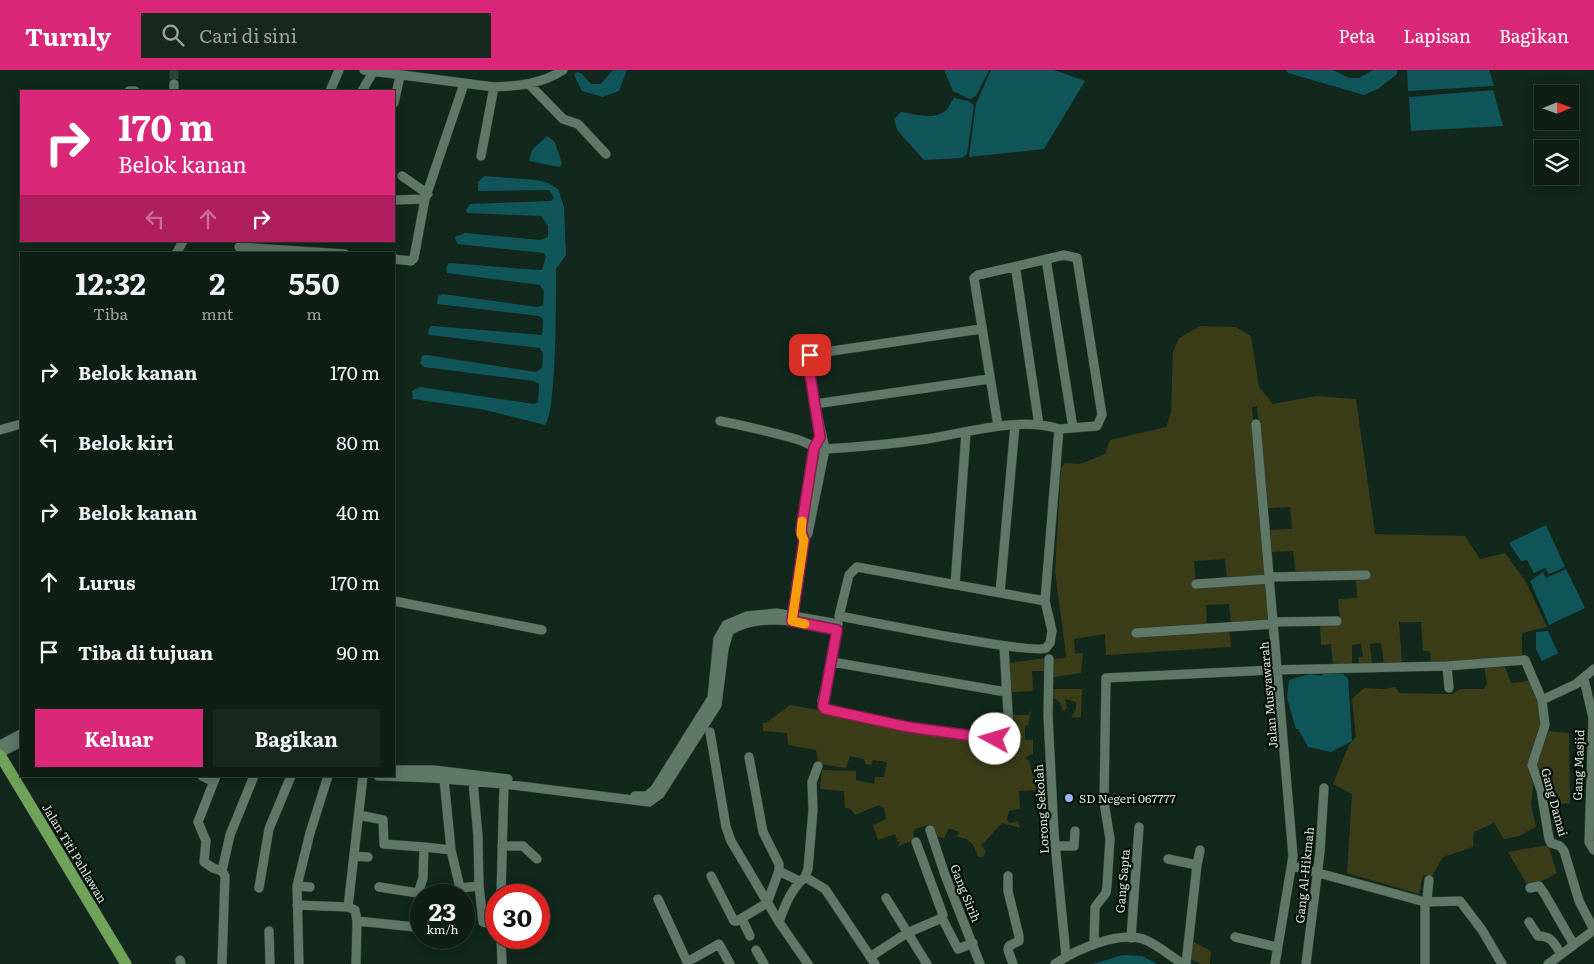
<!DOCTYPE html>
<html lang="id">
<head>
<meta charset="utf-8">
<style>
	:root { --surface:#0e1e15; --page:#17271e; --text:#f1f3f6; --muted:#9ba2a0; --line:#2e3c34; --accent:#db2777 }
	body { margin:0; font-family:Literata,serif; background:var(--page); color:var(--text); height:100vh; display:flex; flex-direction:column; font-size:19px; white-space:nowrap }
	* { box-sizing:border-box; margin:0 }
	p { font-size:16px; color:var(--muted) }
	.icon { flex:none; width:28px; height:28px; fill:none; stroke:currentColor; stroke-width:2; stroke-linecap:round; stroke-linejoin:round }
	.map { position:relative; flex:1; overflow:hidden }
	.panel { position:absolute; left:20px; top:182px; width:375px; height:525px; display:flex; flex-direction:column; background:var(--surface); border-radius:0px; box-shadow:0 2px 12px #0003,0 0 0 1px var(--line) }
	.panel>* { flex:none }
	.banner { position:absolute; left:20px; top:20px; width:375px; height:152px; border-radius:0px; box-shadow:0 2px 12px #0003,0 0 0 1px var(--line); background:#db2777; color:#fff; overflow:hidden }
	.needle { width:32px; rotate:89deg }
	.fabs { position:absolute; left:1534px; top:15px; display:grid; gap:10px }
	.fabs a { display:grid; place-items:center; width:45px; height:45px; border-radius:0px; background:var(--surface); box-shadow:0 2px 12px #0003,0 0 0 1px var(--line); font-size:25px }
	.speed { position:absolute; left:410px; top:814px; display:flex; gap:10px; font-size:25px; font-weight:700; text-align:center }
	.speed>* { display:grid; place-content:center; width:65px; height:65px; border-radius:50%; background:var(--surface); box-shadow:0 2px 12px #0003,0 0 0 1px var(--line); line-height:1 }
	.speed small { font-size:12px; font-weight:400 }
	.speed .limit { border:8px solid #d22; background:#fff; color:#111 }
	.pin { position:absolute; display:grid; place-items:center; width:42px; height:42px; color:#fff; margin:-21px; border-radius:10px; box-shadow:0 2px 8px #0006 }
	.me { position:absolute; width:55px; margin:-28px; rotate:276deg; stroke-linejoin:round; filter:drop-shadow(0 0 4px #0008) }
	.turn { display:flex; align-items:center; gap:18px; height:105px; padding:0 15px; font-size:22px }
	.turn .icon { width:65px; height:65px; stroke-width:2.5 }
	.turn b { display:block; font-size:35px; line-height:42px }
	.lanes { display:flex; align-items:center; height:48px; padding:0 15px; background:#0003; justify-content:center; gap:25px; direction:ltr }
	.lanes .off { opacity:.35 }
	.eta { display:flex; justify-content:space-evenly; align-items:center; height:85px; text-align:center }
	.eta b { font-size:30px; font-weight:700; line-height:35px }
	.action { display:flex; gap:10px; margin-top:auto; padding:10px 15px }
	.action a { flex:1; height:58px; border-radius:0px; background:var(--accent); color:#fff; font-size:20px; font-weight:700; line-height:58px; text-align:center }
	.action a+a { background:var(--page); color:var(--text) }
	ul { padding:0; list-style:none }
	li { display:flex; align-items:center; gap:15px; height:70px; padding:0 15px }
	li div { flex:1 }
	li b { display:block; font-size:19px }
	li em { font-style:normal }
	header { display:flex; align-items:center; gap:30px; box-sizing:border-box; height:70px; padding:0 25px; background:var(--accent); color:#fff }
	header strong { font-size:24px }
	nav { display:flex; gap:28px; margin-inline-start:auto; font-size:18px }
	.search { width:350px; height:45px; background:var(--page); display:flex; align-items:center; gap:12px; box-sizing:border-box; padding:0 18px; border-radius:0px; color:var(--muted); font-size:19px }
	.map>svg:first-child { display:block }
	.green { fill:#3a3d18 }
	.water { fill:#10555a }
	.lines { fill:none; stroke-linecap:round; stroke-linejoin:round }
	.minor-tunnel { stroke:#2f4439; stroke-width:9; stroke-dasharray:9 4.5; stroke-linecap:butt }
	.minor-casing { stroke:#334439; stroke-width:10 }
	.major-casing { stroke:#334439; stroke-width:12 }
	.minor { stroke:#5f7868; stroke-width:9 }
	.major { stroke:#6fa458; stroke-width:11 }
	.route-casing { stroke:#8e194d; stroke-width:12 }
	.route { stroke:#db2777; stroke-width:9 }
	.slow { stroke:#f59e0b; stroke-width:9 }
	.poi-dot { fill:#9bb4fd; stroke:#060f09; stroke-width:2 }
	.labels { text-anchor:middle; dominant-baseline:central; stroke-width:4.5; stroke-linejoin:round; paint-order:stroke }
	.street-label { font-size:12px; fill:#d6e4db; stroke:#060f09 }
	.poi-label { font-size:12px; fill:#d6e4db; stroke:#060f09; text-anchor:start }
</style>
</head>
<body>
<header>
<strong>Turnly</strong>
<div class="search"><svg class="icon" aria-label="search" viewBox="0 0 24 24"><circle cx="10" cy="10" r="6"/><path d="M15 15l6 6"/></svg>Cari di sini</div>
<nav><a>Peta</a><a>Lapisan</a><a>Bagikan</a></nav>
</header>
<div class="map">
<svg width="1594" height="894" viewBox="0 0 1594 894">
	<rect width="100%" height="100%" fill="#12281c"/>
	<path class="green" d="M1200,256L1236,257L1251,266L1259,317L1273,334L1316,326L1356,329L1375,464L1465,466L1480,489L1505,483L1526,512L1547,557L1522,563V588L1431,593L1430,581H1423L1421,552H1399L1402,594H1384L1381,573L1370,574L1372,594L1359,595L1358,587H1363L1361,574L1352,575V595L1333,596L1331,574L1321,575L1320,554L1340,552L1338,529L1357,528L1356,508L1296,504L1293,481L1272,482L1270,460L1292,459L1290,437L1268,438L1257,336L1252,337L1267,507L1227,510L1225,489L1194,491L1196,517L1266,512L1271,552L1231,554L1229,534L1206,535L1207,557L1133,560V565L1229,558L1231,577L1106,585L1105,564L1074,569L1075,584L1083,583L1081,603L1053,607L1052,589L1065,588L1066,585L1055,502L1061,398L1065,393L1080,394L1105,384L1110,370L1166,357L1171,343L1173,282L1179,268Z
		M1047,588L1046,601H1032L1033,621L1012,622L1013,645H1028L1031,640L1028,655L1025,656V670H1033V684L1026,687V690H1029L1033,707H1037V720L1019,721L1020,739L1009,741L1007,750L1010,753L1018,751L1020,758L1002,753L981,776L986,781L983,787H978C974,775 971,768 957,767L959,762L949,758L944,768L933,766L929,755L915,759L913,763L915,769L897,777L900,772L897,771L895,764L878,770L873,755L886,749L884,738L879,735L855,745L850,738H845L844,721L820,719L822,700L856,701V710L874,714L875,707H884L887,692L873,690L871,695L865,694L864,689L850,686L846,698L819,694L816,680L788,675L787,663L763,661V653L767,652L790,635L1015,675L1009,593Z
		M1484,597H1505L1511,613L1529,611C1551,651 1540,660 1528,700L1534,708L1531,734L1536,757L1519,766L1504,769L1494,753L1474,762L1473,777L1443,787L1432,806L1423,805L1419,824L1347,803L1352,724L1333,714L1349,675L1356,667L1352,629L1364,618L1383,619L1395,617L1399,623L1443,624H1452L1461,619H1484L1487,613Z
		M1050,619H1082L1081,647L1071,648L1076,639V632L1065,629L1067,638L1063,641L1059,631L1050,626Z
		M1544,661L1569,663L1570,733L1545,735L1535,699Z
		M1548,775L1557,803L1529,818L1508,782Z
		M1192,871L1211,881L1210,894H1201L1189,888Z"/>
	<path class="water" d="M613,0H627L619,21L603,27L582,21L574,5L577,2L582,4L591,14H601Z
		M944,0H989L976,26L970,29L953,21Z
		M991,0H1054L1085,11L1044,79L969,87L976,34Z
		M1286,0H1333L1349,8H1359L1373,0H1397V4L1378,19L1364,25L1288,3Z
		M1407,0H1489L1494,16L1408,21Z
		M1493,20L1503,56L1411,61L1409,27Z
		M954,28L968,31L974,35L967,84L962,88L924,90L897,60L894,49L901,42C915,44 937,52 948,38C950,35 951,31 954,28Z
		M547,66L554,71L562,93L560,97L529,91L532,80Z
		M484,106L536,110L548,113L558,119L564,137L566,185L556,199C556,222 557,343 545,355L481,339L413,329L412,321L420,317L534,334L538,332L539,314L534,311L424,297L420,293L422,286L427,285L536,302L542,298L543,284L540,278L430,265L428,263L430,256H433L542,265L543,249L539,246L437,234L438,226L443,224L537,237L543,235L544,222L540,215L447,203L446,197L449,193L538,200H542L546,186L544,183L457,174L455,167L465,163L540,170L548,167V156L541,146L467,143L466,140L470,134L551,131L554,128L549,120L480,121L478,120V112Z
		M1546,455L1565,497L1549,504L1545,498L1534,503L1527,490L1521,491L1509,473Z
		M1566,499L1585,538L1549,555L1530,511L1543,502L1546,508Z
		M1548,561L1558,583L1542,591L1536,579V562Z
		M1325,603L1343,604L1348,608L1352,671L1331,682L1308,677L1298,659H1296L1287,628L1289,610L1310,604L1321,606Z
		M1123,885L1142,886L1157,894H1093Z"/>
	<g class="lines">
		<path class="minor-tunnel" d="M174,0V14"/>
		<defs>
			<path id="minor" d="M364,0L494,17C518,16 542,14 563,0
				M174,14V21
				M529,14L563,49L578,54L606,84
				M129,21H135
				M330,21L339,0
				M362,21L373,2
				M394,33L400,6
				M481,86L494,17
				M402,106L428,124
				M394,130L425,129
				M239,177L345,184
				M176,184L183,171
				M394,189L411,191L414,188L425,129L464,14
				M1046,189L1073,358
				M1013,197L1064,185L1077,188L1102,345L1097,356L1059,359
				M815,334L808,292L812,284L981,259
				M720,351C746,356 771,362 796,369C806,372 814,378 825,379C859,377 893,374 927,369C966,363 1021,346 1059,359L1045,531L1052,561L1050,573L1046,578C1032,585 868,551 839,546L849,505L857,497L1045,531
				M1256,354L1293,786L1275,894
				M998,356L974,208L978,205L1013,197L1016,201L1039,355
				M0,360L21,354
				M804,470L801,460L816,374
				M1270,507L1366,505
				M1196,514L1270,509
				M955,515L966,363
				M1000,523L1015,355
				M394,531L542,560
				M793,548L804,470L808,463L825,379L815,334L989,309
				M1274,552L1337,551
				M837,556L832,592L1006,622
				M1136,563L1274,554
				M1049,589L1048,646L1054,763L1066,886
				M832,592L822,631L825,639L908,657L962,665L1001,669L1006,667L1009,660L1004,576
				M1447,596L1449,618
				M1584,609L1593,648L1589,772L1594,780
				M1542,630L1576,614L1594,599
				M710,662L726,757L731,771L779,852L808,894
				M0,675L21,664
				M0,683L21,672
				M394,700H434L508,709
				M202,706L212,711
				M216,706L198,752L206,771L204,792L213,798L222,801L225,806L222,894
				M378,706L433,708L504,714L649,732L660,724L717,635L724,579L729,561C763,541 802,553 837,560
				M444,709L451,780
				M473,712L478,766L479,816
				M635,726H647L655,719L712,628L718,569L726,555L747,546L776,543L838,554
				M359,745L383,750L384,774L424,777L423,808L418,823L379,817
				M930,760L945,805L980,894
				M916,772L943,845L942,848
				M502,776H523L537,789
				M1055,776H1074L1075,761
				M424,777L451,780L460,818
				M354,786L368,787
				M1168,789L1197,795
				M1293,796L1425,832L1460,831L1482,860L1502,894
				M222,801L230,765L254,706
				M779,801L799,811
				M711,806L734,851H737L767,833L779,801V794L763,762L749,687
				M1008,806V821L1019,866V871L1009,876L1008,880L1013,894
				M805,807L825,819L875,894
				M297,816L310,817
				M259,818L269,759L291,706
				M1530,818L1539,816L1544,823L1574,875
				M418,823L431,825
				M454,825L460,818L479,816L483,852L496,855
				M501,825L504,714
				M886,828L927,894
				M658,829L688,894
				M297,835L348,837L355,840L357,851L356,894
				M348,837L363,706
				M742,849L750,866
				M357,851L415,857
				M779,852C785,835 791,819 805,807L808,799L813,740L812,712L818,696
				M1529,852L1538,866C1552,866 1554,873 1561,884
				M269,861L270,894
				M1235,867L1277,877
				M501,868L502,894
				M1131,868L1139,757
				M1094,874L1095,837L1106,823L1107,816L1110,769L1104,732L1106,608L1272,600L1447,596L1525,590L1542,630L1545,655L1532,695L1541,720L1549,769L1551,773L1560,776L1564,781L1579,831L1594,860L1548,894
				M756,880L764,894
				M870,887L907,863L942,848L958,879L973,873
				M180,890L181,894
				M687,892L719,874L730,894
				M299,894L297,816L310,763L328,706
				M1055,894C1075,880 1118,861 1143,869C1157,874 1170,886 1183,894
				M1186,894L1197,795L1200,780
				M1306,894L1320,782L1324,718
				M1425,894V832L1427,829L1429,810"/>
			<path id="major" d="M0,685L126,894"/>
		</defs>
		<use href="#minor" class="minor-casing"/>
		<use href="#major" class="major-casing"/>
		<use href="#minor" class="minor"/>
		<use href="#major" class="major"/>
	</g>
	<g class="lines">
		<defs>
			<path id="route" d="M810,285L808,292L820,367L814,378L801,460L804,470L792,551L837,560L823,636L825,639L908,657L995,669"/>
		</defs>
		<use href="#route" class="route-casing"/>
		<use href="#route" class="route"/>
		<path class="slow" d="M802,451L801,464L804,470L792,551L805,554"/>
	</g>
	<circle class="poi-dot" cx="1069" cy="728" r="5"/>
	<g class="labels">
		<g class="street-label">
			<text transform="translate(1268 625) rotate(-95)">Jalan Musyawarah</text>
			<text transform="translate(1578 695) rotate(-88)">Gang Masjid</text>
			<text transform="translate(1555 732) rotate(75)">Gang Damai</text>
			<text transform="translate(1041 739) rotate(-94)">Lorong Sekolah</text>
			<text transform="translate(75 783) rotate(59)">Jalan Titi Pahlawan</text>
			<text transform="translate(1304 805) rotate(-84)">Gang Al-Hikmah</text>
			<text transform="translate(1122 811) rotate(-85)">Gang Sapta</text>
			<text transform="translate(966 823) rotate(68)">Gang Sirih</text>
		</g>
		<g class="poi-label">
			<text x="1079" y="728">SD Negeri 067777</text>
		</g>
	</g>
</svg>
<div class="fabs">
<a><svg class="needle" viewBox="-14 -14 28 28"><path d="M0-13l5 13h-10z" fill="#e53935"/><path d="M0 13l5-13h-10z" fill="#9ba2a0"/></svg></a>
<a><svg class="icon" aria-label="layers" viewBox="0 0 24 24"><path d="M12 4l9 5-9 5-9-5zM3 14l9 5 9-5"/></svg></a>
</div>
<div class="speed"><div>23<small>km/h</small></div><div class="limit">30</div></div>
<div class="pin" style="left:810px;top:285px;background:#d93025"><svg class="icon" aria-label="arrive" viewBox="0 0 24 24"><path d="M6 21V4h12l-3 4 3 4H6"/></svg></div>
<svg class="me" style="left:995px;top:669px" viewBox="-20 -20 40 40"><circle r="19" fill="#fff"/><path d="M0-13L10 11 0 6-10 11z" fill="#db2777"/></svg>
<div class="banner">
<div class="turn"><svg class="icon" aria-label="right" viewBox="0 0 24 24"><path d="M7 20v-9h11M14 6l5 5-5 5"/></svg><div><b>170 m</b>Belok kanan</div></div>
<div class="lanes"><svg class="icon off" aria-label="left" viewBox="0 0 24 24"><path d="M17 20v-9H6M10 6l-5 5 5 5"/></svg><svg class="icon off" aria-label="ahead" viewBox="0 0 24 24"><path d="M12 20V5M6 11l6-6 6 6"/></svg><svg class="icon" aria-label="right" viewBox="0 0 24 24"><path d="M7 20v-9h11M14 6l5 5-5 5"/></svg></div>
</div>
<section class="panel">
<div class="eta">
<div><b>12:32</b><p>Tiba</p></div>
<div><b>2</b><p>mnt</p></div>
<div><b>550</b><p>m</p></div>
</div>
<ul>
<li><svg class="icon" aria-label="right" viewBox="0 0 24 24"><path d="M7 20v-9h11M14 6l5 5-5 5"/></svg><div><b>Belok kanan</b></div><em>170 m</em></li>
<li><svg class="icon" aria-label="left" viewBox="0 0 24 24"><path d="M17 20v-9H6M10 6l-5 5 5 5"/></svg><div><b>Belok kiri</b></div><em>80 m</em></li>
<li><svg class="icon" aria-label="right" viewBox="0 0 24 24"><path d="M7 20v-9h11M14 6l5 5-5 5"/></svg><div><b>Belok kanan</b></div><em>40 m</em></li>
<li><svg class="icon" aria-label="ahead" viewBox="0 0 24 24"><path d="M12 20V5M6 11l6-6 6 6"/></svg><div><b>Lurus</b></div><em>170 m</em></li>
<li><svg class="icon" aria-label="arrive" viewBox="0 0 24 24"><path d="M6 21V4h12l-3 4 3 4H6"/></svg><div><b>Tiba di tujuan</b></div><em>90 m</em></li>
</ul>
<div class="action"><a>Keluar</a><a>Bagikan</a></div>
</section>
</div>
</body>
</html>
